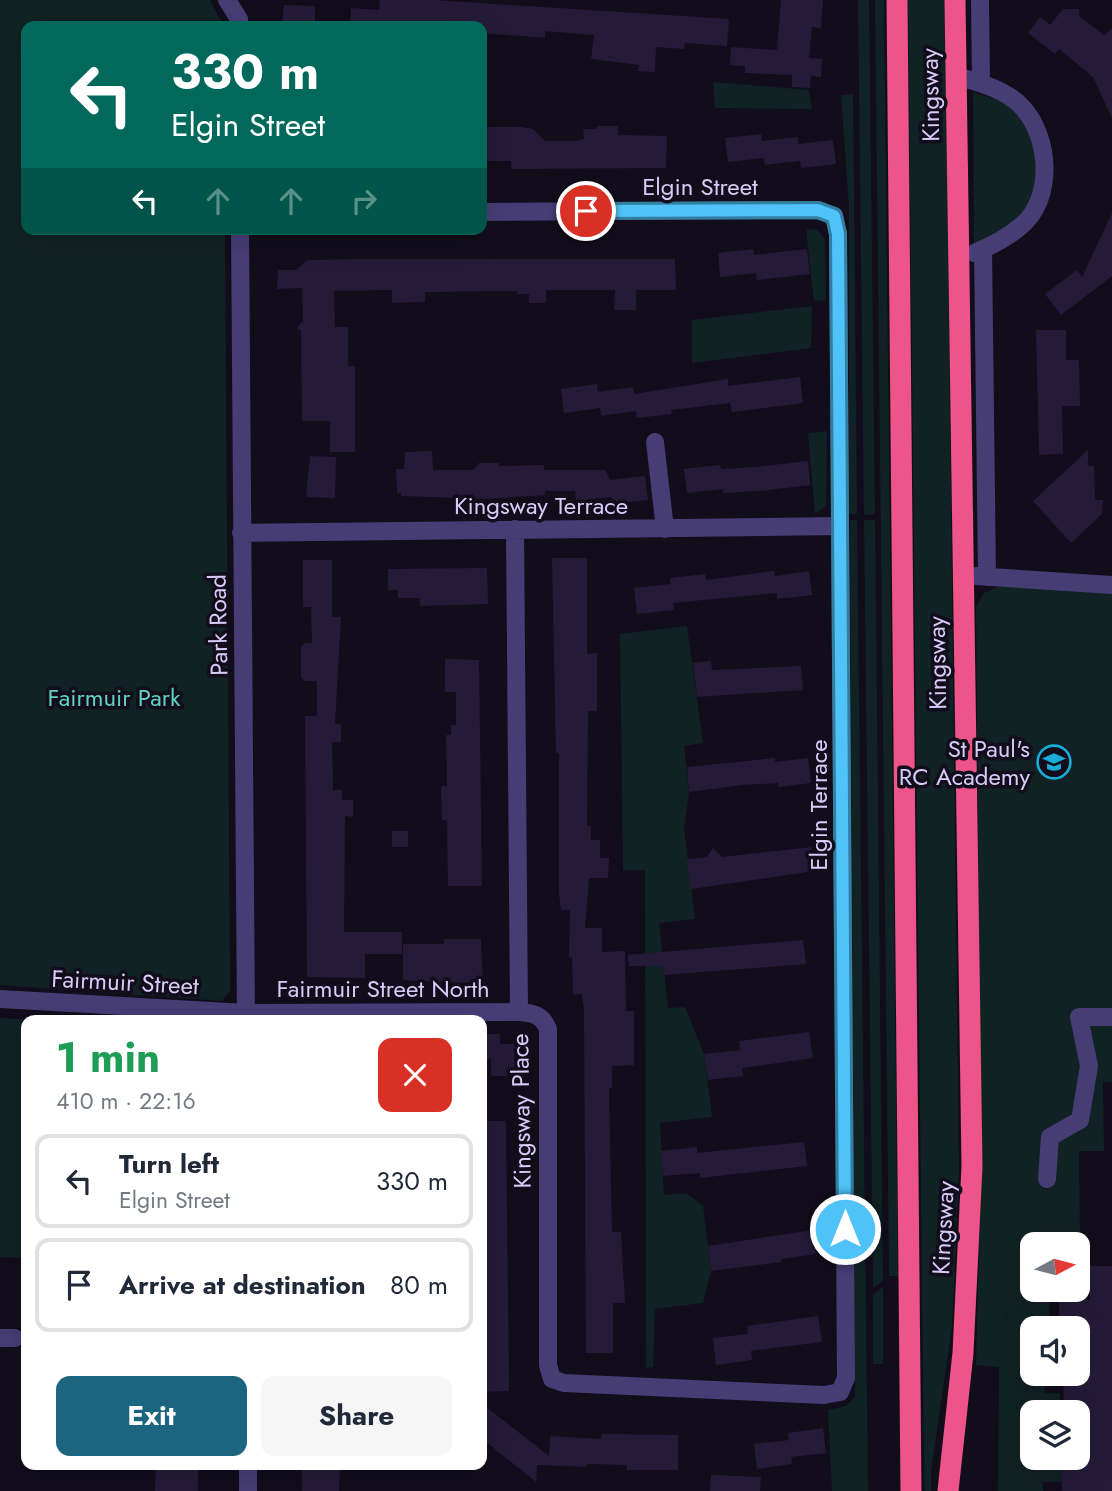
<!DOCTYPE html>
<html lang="en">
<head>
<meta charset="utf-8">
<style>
	:root { --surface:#fff; --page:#f6f6f7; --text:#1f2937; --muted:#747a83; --line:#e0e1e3; --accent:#1c6580 }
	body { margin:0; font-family:Jost,sans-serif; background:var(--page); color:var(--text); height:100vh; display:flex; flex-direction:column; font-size:26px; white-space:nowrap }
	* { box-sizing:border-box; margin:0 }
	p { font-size:23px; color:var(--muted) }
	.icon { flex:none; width:38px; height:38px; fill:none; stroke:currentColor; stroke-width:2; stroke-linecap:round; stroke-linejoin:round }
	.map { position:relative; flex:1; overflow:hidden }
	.panel { position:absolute; left:21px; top:1015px; width:466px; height:455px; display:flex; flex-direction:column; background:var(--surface); border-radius:14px; box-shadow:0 7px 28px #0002 }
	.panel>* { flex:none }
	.hud { position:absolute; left:21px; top:21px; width:466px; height:214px; border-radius:14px; box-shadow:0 7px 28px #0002; background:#00695c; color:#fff; overflow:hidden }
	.needle { width:46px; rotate:83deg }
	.buttons { position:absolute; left:1020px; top:1232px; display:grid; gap:14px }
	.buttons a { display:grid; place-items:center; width:70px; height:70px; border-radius:14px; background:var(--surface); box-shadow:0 7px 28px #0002; font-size:35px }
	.pin { position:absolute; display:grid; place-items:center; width:60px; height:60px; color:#fff; margin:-30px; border:4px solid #fff; border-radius:50%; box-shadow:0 2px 7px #0007 }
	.me { position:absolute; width:77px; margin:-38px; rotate:0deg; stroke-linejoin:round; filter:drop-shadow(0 0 5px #0008) }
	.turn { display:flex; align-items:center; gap:24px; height:147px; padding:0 35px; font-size:32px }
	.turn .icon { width:91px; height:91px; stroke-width:2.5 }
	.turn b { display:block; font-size:49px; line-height:60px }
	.lanes { display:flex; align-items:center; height:66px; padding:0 35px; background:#0003; justify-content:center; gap:35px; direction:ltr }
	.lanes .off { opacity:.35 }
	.round { display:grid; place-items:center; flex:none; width:74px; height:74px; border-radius:14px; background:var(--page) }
	.summary { display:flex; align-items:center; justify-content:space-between; height:119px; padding:0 35px }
	h1 { font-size:42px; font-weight:700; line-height:52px; color:#1e9e55 }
	.button { display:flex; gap:14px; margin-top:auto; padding:14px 35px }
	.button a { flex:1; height:80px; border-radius:14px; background:var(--accent); color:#fff; font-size:28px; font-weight:700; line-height:80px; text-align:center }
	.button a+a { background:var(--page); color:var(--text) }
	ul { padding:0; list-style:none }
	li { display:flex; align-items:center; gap:21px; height:94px; margin:0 14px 10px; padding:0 21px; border:4px solid var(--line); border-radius:14px }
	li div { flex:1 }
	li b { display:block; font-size:26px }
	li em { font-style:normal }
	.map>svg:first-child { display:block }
	.green { fill:#112224 }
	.building { fill:#251b39 }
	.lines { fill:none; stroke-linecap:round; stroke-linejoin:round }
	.minor { stroke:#463d75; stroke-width:18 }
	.highway { stroke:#ec548a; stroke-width:21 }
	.route-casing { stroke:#337fa1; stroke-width:18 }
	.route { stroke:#4fc3f7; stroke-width:12 }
	.labels { text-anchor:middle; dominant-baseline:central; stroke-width:7; stroke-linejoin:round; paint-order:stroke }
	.street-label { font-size:24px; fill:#d7ccf9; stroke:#110d1b }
	.park-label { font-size:24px; fill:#61d0c2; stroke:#110d1b }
	.poi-label { font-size:24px; fill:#d7ccf9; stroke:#110d1b; text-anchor:end }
</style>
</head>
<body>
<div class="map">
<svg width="1112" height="1491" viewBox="0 0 1112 1491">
	<rect width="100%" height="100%" fill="#110d1b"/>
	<path class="green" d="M0,0H210L224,26H26V229H225L230,991L222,1001L0,985Z
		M858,0H869L875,514L864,515Z
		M875,0H884L898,1276H889Z
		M908,0H945L959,1171L952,1327L931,1471V1491H925L924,1472Z
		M713,82L809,90L812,109L715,108Z
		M973,92C985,96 1004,100 1013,109C1040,137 1048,199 1014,227C1003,235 986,240 974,246Z
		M853,94L857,514H849V207L841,95Z
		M806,229L818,230L825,239L826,300L814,301Z
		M812,306L811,348L692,363V320Z
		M827,431L826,506L815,514L808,433Z
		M850,520H857L868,1491H832L828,1410L846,1406L855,1397Z
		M864,520H875L883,1281L873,1288Z
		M1006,584L1112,593V1082H1103L1104,1151H1079L1080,1239L1072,1244H1032V1290H1049L1050,1328H1032V1374H1044L1045,1393H1060L1061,1412H1032V1458H1061L1062,1482H1043V1491H998L999,1367L976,1365L981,1163L976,607L984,593Z
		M687,626L703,743L684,746L689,792L684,829L695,919L659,923L668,1008L685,1007L704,1054L712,1117L660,1123L664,1195L686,1193L703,1206L711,1271L703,1303L655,1309L653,1367L646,1368L645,870H623L620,634Z
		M0,1018L36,1020H26V1258L0,1257Z
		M883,1287V1364H873V1294Z"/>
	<path class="building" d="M380,0H433L729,19L727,46L685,43L684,49L656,47L655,72L638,71L639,65L591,59L594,35L545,31V38L481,33V26L386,23V26H350L351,8L379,10Z
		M781,0H823L821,28L812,27L809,58L822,59L821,77L811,76L810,88L792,87V75L745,73V66L730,65L731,47L777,50Z
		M284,5L315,6V26H282Z
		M1063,9H1079V16L1104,35L1112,28V118L1093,77L1059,49L1055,54L1028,33L1040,17L1050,25Z
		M597,126H618V135L667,136L666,168L511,169V161H481V127H522L533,129L545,141H576L584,139L583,129H597Z
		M761,134L762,141L798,137V144L833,140L836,164L801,168L800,161L765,165L764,158L728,162L725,138Z
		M1112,213V276L1061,315L1045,294L1077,270L1082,277Z
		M753,249L754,255L807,249L810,274L757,280L756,273L720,277L718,253Z
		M363,259H675L676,290H636V310H614L615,290H546V303H529V294H517V291L425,292V302L392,303V290L334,291L335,327H348V366H355V452H330V421H302L301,331L297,328L303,321L302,288L277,289L278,270H296L307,260Z
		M1036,330H1066V360H1079L1080,406H1062L1063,454L1039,455Z
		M800,377L803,403L732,412L730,403L671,410L672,414L637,418L636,411L601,416L600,408L564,413L561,389L597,384L598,392L633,387L634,394L728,379V386Z
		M1088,450V466H1094L1095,500H1103L1102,514L1071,543L1033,501Z
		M432,451L433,470H474L479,463H499V466L544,465V470H605L610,480L645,476L648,500L613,504L612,497L576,501L575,491H545V495L487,499L401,496V493H397L396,469H404L405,452Z
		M310,456L336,457L335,498L306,497Z
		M808,461L810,485L759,491L723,493V489L687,493L684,469L720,465L721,469L756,467Z
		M552,558H587V654L597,653V711H588L587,826H591V840H600V858H609L608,878H589L585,928H602V952L625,951L626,1011H634V1065L612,1066V1088H609L612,1232H621L625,1303H613V1353H586L584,1010L582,994L573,995L572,957H569L570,910H561L559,893V753H556Z
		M303,560H332V617H341L335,724H341V742H332L333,790H342V800H353V817L345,816L344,932H402V954H365V978L307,977L305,716H317V681H305L301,677V647L304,643H312L311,607H303Z
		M487,568L488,604L420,606V598H398V590H388V569Z
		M774,571L775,576L809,571L812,595L777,599V593L723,598L673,603L674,610L637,614L634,588L671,584L670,578L705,574L706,580Z
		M445,659L479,660L482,886H448L447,820H442L441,786H447L446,735H451V725H456V692H445Z
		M711,661L712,670L801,666L803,690L697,697L693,663Z
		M775,758V762L808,758L811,783L778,787V783L743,785L689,792L687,767Z
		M392,831H408V847H392Z
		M812,847L815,871L691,889L687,859L707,857L713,848L722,857Z
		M444,939H481L483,984L403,980V944H444Z
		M803,940L806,964L664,975L663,966H629L628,955Z
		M809,1032L813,1058L742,1068L743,1076L708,1080L704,1054L740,1050L739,1041Z
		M481,1034H500V1044H514L515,1076H491V1059H481Z
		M481,1121H506L509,1391L481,1392L484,1143H481Z
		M804,1142L807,1166L700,1178V1173L663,1176L661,1151L697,1147V1153Z
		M813,1230L816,1254L781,1259V1262L711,1271L708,1246Z
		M1090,1266H1112V1491H1062L1061,1458H1078V1412H1064L1063,1374H1078V1328H1059V1300H1090Z
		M818,1316L822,1342L751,1351L752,1360L716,1365L713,1338L748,1334L747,1326Z
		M481,1403L549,1456L550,1436L601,1439L602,1434L678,1435V1470H627V1465L587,1464L586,1467L537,1465L536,1482L481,1438Z
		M823,1428L826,1453L791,1457L792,1464L757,1469L754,1444L789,1440L788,1433Z
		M156,1465H198V1491H155Z
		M302,1465H340L339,1491H302Z
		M711,1475L761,1477L760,1491H710Z"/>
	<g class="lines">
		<path class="minor" d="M227,0L239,19V26
			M980,0L981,83
			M956,76C978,82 1008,90 1023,108C1050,138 1054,199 1021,226C1008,237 989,247 974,253
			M481,212L818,210L834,216L838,234L846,1378L840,1392L824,1395L564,1383L552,1379L548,1365V1029C542,1015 534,1013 519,1012L515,529
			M240,229L246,1020
			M983,249L987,577
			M655,442L665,529
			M241,533L840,526
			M976,576L1112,585
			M0,999L246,1013L519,1012
			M1047,1179L1050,1137L1080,1120L1089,1066L1079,1017H1112
			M0,1338H15
			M248,1465V1491"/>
		<path class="highway" d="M897,0L911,1491
			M948,1491L963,1353L972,1166L955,0"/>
	</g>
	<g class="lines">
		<defs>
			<path id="route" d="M586,211L818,210L834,216L838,234L845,1229"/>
		</defs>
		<use href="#route" class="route-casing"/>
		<use href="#route" class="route"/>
	</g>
	<defs>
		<symbol id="school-ring" viewBox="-11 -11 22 22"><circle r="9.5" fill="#110d1b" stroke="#18aed9" stroke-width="1.5"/><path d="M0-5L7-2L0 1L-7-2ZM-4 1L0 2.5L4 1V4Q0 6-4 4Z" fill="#18aed9"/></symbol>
	</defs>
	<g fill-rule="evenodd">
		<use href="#school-ring" x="1035" y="743" width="38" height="38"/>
	</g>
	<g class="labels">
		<g class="street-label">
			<text transform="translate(930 95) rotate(-91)">Kingsway</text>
			<text x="700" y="186">Elgin Street</text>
			<text x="541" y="505">Kingsway Terrace</text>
			<text transform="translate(218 625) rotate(-91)">Park Road</text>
			<text transform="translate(937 663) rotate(-91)">Kingsway</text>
			<text transform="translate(818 805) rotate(-90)">Elgin Terrace</text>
			<text transform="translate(125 982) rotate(3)">Fairmuir Street</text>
			<text x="383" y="988">Fairmuir Street North</text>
			<text transform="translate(521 1111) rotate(-91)">Kingsway Place</text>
			<text transform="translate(943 1228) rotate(-87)">Kingsway</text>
		</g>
		<g class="park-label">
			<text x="114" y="697">Fairmuir Park</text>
		</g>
		<g class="poi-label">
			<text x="1030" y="748">St Paul's<tspan x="1030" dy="28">RC Academy</tspan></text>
		</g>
	</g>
</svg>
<div class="buttons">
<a><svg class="needle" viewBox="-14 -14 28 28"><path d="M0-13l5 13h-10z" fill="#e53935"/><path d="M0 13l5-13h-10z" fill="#747a83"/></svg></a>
<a><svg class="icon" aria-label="sound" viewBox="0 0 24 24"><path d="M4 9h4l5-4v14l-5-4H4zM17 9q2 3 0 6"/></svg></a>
<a><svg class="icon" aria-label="layers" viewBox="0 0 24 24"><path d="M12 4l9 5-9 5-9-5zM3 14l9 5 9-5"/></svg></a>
</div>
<div class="pin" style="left:586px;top:211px;background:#d93025"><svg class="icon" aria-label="arrive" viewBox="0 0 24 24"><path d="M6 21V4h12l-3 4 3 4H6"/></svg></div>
<svg class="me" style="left:845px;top:1229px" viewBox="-20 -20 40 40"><circle r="17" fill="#4fc3f7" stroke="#fff" stroke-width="3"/><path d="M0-11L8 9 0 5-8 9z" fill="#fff"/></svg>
<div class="hud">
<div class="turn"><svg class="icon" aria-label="left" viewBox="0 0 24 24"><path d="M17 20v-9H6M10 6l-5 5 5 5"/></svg><div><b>330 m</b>Elgin Street</div></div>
<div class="lanes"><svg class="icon" aria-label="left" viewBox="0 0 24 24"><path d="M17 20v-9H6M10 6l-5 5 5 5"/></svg><svg class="icon off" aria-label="ahead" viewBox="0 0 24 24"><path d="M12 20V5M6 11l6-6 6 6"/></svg><svg class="icon off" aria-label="ahead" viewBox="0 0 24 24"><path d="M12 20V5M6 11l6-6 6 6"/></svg><svg class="icon off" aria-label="right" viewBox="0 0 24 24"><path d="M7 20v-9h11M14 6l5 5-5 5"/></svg></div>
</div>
<section class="panel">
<div class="summary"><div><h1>1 min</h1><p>410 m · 22:16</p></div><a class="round" style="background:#d93025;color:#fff"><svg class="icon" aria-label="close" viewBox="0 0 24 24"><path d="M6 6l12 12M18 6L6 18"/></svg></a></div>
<ul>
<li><svg class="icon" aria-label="left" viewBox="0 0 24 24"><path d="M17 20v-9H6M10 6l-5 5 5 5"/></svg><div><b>Turn left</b><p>Elgin Street</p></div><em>330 m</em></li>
<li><svg class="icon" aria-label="arrive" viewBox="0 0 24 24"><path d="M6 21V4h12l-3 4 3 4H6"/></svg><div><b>Arrive at destination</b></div><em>80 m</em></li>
</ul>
<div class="button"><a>Exit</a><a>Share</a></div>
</section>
</div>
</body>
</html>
